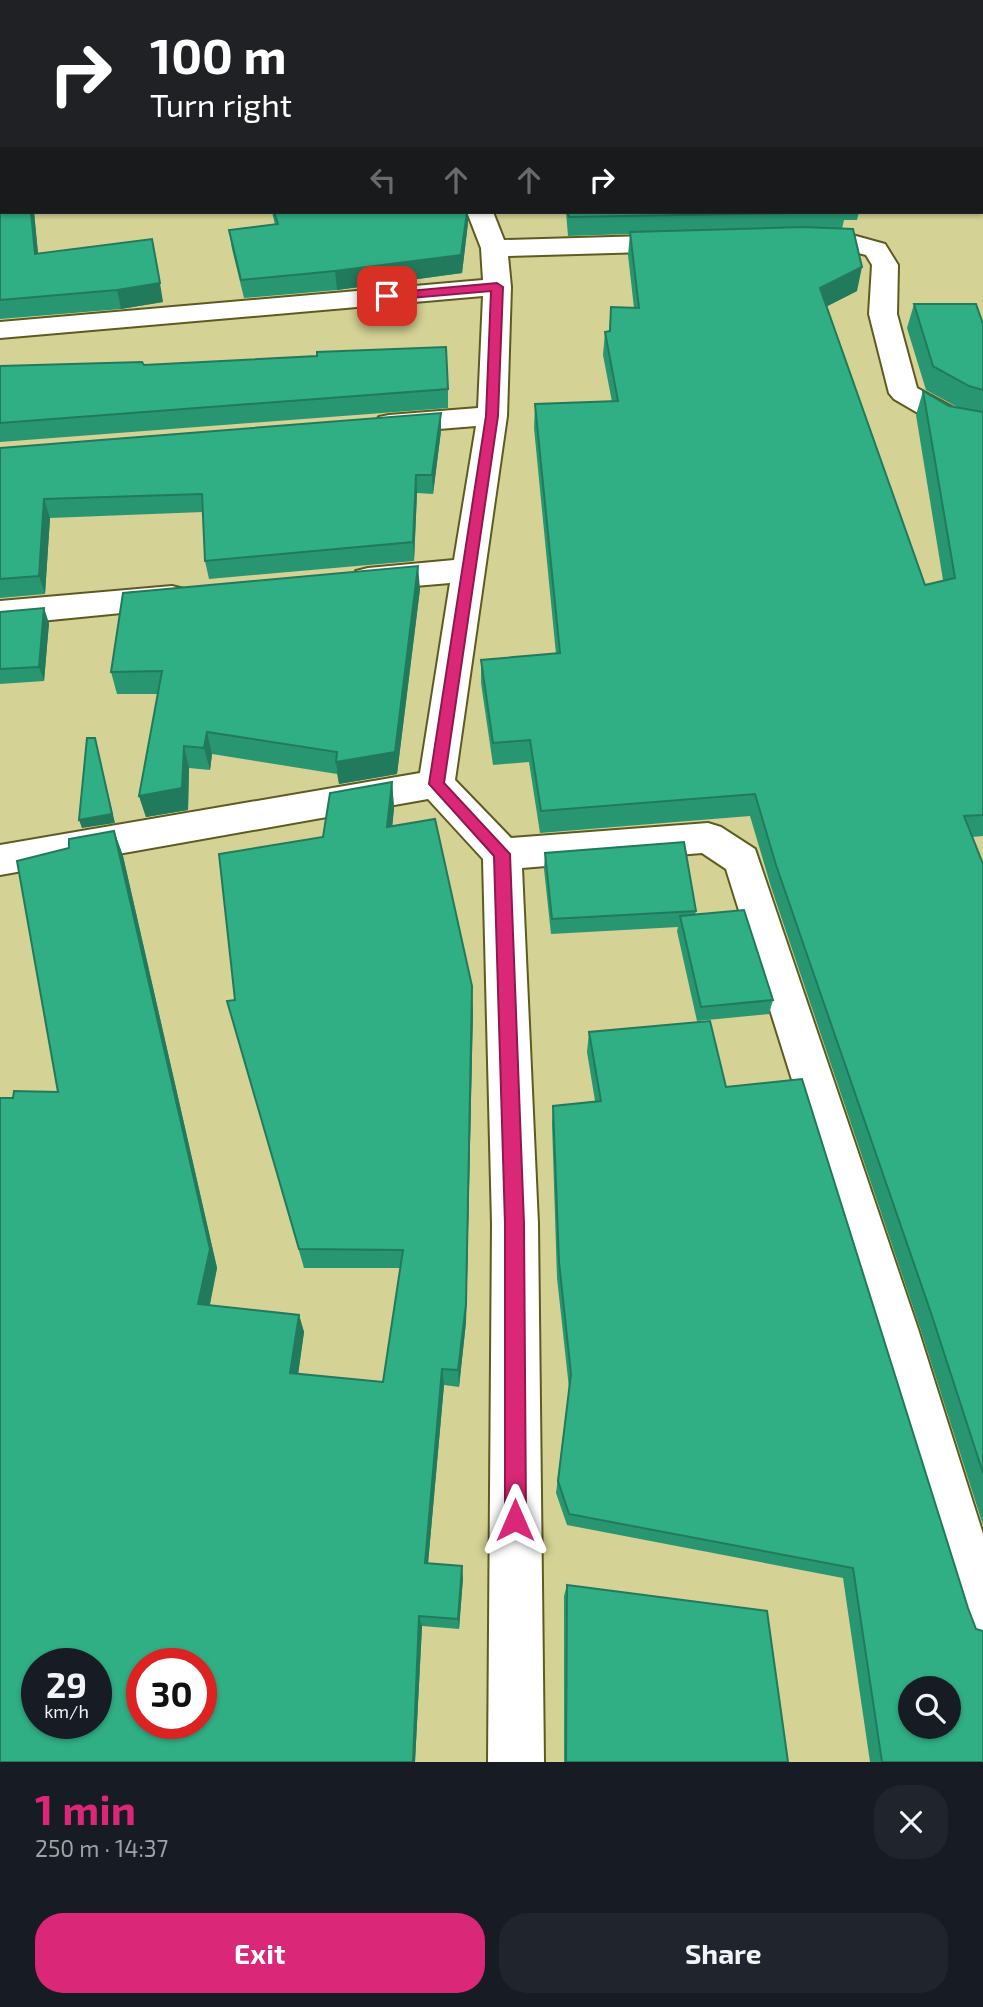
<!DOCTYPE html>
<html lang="en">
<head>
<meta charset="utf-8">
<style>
	:root { --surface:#171b24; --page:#20242c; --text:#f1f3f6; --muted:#9ea1a6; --accent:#db2777 }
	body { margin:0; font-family:"Exo 2",sans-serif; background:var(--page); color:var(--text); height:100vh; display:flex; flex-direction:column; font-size:26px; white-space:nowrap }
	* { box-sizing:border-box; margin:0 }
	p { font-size:23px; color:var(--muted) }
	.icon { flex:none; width:38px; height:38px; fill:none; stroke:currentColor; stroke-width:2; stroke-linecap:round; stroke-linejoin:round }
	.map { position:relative; height:1762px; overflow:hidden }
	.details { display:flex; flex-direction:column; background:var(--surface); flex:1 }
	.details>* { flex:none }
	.banner { position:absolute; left:0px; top:0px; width:984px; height:214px; box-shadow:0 2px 5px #0004; background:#202124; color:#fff; overflow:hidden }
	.buttons { position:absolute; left:898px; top:1676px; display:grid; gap:14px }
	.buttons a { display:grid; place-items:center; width:63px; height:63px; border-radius:50%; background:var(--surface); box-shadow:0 2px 5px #0004; font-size:35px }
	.speed { position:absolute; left:21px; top:1648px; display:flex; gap:14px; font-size:35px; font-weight:700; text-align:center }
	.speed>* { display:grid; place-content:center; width:91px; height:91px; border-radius:50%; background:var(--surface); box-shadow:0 2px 5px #0004; line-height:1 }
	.speed small { font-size:18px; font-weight:400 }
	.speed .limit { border:10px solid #d22; background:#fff; color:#111 }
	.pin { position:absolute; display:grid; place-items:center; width:60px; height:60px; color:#fff; margin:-30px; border-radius:14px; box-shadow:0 4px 10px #0006 }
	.me { position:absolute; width:77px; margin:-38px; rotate:0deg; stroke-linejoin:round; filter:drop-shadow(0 0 5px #0008) }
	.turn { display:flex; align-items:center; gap:24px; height:147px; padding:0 35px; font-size:32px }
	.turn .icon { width:91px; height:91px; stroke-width:2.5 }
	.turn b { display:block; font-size:49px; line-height:60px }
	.lanes { display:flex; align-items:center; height:66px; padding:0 35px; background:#0003; justify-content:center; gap:35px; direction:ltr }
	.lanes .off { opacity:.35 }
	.round { display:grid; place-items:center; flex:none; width:74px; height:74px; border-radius:28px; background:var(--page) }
	.summary { display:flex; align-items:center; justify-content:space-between; height:119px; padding:0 35px }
	h1 { font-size:42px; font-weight:700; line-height:52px; color:var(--accent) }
	.cta { display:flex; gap:14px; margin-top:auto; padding:14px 35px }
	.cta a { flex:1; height:80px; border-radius:28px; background:var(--accent); color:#fff; font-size:28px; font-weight:700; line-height:80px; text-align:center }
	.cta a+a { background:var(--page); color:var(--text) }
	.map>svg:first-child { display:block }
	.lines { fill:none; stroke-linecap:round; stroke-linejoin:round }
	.canal { fill:#827e2f; fill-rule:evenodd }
	.minor-casing { stroke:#5e5b21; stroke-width:4 }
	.minor { fill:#fff; fill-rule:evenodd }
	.wall { fill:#299672 }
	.shaded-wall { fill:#227a5c }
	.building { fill:#30ae84; stroke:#227a5c; stroke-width:2; fill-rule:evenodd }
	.route { fill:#db2777; stroke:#8e194d; stroke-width:2 }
</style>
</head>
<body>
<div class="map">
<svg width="983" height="1762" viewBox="0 0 983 1762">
	<rect width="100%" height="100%" fill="#d4d295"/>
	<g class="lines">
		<path class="canal" d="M892,0H920V2H892Z
			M982,128H983V148H982Z"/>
		<defs>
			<path id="minor" d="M467,212H493L504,240L682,235L691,237L695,243L691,249L682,251L508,256L511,287L507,416L455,780L511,838L708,823L721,827L755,849L918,1329L983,1534V1642L964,1635L957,1616L870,1329L726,869L702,853L522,868L538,1224L544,1762H488L492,1224L483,859L428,799L0,875V845L420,773L450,583L368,590L356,587L352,579L356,571L368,568L454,560L476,426L389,433L379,431L374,424L379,417L389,415L478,408L483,296L0,338V322L483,280L481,248Z
				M806,232L845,233L885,244L898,265L897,314L917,388L961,412L983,417V435L942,427L894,399L889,393L869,314L872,265L866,255L843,249L797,246L793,240L797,234Z
				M172,586L184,589L189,597L184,605L172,608L0,625V601Z"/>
		</defs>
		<use href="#minor" class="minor-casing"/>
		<use href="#minor" class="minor"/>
	</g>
	<path class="wall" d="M0,0L2,2V212H34L38,254L163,302L121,309L0,319Z
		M437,0H687L689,2H438Z
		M272,212H467L468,223L462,273L337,290L244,298L232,249L229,230L275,225Z
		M566,212H859L857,220H844L842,229L857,291L827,306L925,585L943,580L916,415L923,391L949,406L959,408L926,390L907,328L914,304L983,324V836L972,837L983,864V1525L920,1328L771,887L750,816L540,833L529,762L493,765L481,683V660L556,654L534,428L535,404L612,402L603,355L605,332L609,331L611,307L634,308L628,255L630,234L568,236Z
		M144,365L448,385V408L0,442V366Z
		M441,431L433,494L417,493L414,561L209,579L205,561L203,512L50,518L45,594L0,598V448Z
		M420,589L397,774L339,784L337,774L212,754L210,770L189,768L188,810L146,817L139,796L158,694H117L111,672Z
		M0,612L49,623L44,681L0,684Z
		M392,782L394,808L392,826L473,1010L466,1322L459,1387L444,1385L428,1563L463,1578L459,1629L422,1626L415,1762H0L13,1098L58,1092L69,848L114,831L123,856L217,1268L210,1305L299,1315L304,1332L298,1374L383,1382L400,1268H304L227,1001L235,1000L323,837Z
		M545,853L696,911L695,915L773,1000L769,1014L697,1021L677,931L678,927L551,934L544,869Z
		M589,1032L726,1087L976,1629L983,1762H870L843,1578L567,1525L556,1493L569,1388L557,1278L552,1124L553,1106L595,1101L587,1052Z
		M567,1585L788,1762H564V1596Z"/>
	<path class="shaded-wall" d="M465,0H477V2H452Z
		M31,212H34L40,273L35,254Z
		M467,212H468V223L462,273L337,290L335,271Z
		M156,258L163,302L121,309L117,290Z
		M862,267L857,291L816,312L820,288Z
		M441,413V431L433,494L432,475Z
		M416,475L417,493L414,561L413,542Z
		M44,499L50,518L45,594L39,576Z
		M418,566L420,589L397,774L339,784L336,762Z
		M44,608L49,623L44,681L39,667Z
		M207,732L212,754L210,770L204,748Z
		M95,738L115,823L82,828L79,820Z
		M184,746L189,768L188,810L146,817L139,796Z
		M392,782L394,808L390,852L387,827Z
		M114,831L123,856L217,1268L206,1322L198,1304Z
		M472,986L473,1010L466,1322L459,1387L458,1370Z
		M299,1315L304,1332L296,1389L290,1373Z
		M442,1369L444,1385L427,1575L425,1563Z
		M462,1566L463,1578L459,1629L458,1619Z
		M419,1616L422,1626L415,1762H413Z"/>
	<path class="building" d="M0,0H365V2H2V191H0Z
		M447,0H465L452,2H448Z
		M479,0H687L689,2H481Z
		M0,201H2V212H31L35,254L152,239L160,283L117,290L0,300Z
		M274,212H467L461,255L335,271L241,280L229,230L278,224Z
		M568,212H846L569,217Z
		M803,227L853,229L862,267L820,288L925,585L955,578L923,391L949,406L983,412V815L964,816L983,864V1473L931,1313L776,865L755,794L541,811L530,740L493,743L481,660L560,653L535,404L618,401L605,332L610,331L611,307L639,308L630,232Z
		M914,304H976L983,324V390L969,386L933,366Z
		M446,347L448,389L0,423V366L142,362L144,365L317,356V352Z
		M441,413L432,475H416L413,542L205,561L202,494L44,499L39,576L0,579V448Z
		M418,566L395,752L336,762L337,752L207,732L204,748L184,746L182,788L139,796L162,671L111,672L123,593Z
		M44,608L39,667L0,669V612Z
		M87,738H95L112,814L79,820Z
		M392,782L387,827L435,819L472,986L466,1304L458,1370L442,1369L425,1563L462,1566L458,1619L419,1616L413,1762H0V1098H13L14,1091L58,1092L17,861L69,848V839L114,831L210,1249L198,1304L299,1315L290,1373L383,1382L403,1250L299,1249L227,1001L235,1000L219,854L323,837L330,793ZM37,1664H96V1724H37ZM142,1664H201V1724H142Z
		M684,842L696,911L552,919L545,853Z
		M744,910L773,1000L701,1007L680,916Z
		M710,1021L726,1087L802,1079L968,1608L976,1629L983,1631V1762H882L853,1568L569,1514L558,1481L571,1374L559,1262L553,1106L601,1101L589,1032ZM910,1689H948V1727H910Z
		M567,1585L767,1611L788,1762H566Z"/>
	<path class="route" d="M497,283L503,287L498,416L444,783L510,854L524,1224L526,1520L523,1527L515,1530L508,1527L505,1520V1224L494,856L429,784L486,416L491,291L387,300L381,296L387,293Z"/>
</svg>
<div class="buttons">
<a><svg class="icon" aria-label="search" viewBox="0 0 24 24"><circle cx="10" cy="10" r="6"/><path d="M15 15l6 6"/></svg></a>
</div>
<div class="speed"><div>29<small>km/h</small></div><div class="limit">30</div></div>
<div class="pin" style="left:387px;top:296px;background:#d93025"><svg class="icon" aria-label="arrive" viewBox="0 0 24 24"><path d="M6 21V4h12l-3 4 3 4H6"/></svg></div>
<svg class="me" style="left:515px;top:1520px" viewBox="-20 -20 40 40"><path d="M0-17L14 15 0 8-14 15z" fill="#db2777" stroke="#fff" stroke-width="4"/></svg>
<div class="banner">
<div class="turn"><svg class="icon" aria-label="right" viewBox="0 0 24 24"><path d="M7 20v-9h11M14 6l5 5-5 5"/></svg><div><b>100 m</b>Turn right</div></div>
<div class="lanes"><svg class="icon off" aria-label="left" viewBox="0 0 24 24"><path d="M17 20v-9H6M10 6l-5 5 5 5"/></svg><svg class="icon off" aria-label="ahead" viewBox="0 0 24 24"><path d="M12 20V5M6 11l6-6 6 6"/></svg><svg class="icon off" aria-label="ahead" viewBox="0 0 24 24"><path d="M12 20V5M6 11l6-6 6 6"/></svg><svg class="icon" aria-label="right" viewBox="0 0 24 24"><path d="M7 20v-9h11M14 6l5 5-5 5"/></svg></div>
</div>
</div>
<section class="details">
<div class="summary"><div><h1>1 min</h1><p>250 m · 14:37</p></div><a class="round"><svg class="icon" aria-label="close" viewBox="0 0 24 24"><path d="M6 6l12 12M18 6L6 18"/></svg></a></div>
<div class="cta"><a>Exit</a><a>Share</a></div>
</section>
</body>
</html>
